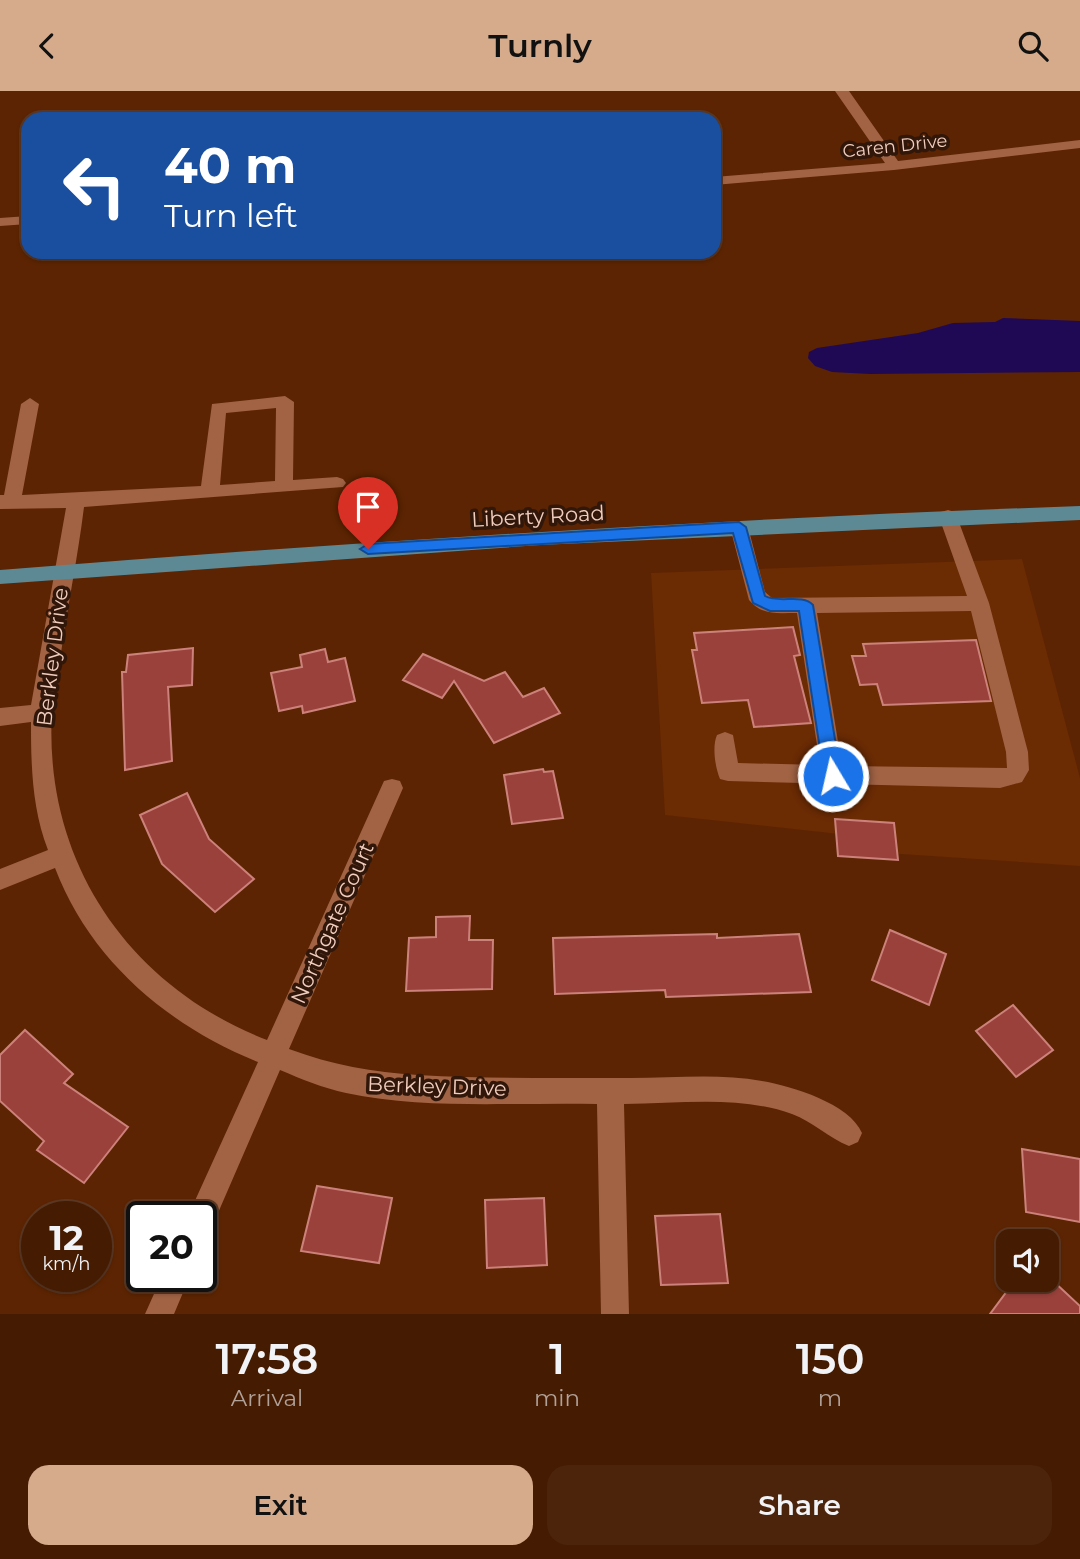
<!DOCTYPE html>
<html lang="en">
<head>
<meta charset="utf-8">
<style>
	:root { --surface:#451b02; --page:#4c240c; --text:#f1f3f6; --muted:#b0a199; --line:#5d3924; --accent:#d6ab8b }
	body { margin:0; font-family:Montserrat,sans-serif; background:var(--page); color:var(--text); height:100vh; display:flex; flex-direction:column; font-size:26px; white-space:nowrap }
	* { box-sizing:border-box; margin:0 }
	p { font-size:23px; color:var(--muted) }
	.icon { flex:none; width:38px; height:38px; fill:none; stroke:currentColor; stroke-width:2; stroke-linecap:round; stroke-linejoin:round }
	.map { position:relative; height:1223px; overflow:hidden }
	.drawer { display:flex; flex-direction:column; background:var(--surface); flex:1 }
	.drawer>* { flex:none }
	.hud { position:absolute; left:21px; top:21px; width:700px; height:147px; border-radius:21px; box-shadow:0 2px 5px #0004,0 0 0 2px var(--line); background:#1a4fa0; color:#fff; overflow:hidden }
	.buttons { position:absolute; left:996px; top:1138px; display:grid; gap:14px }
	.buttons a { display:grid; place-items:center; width:63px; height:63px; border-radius:14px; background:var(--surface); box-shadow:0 2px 5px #0004,0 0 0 2px var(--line); font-size:35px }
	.speed { position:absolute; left:21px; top:1110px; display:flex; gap:14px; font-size:35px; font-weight:700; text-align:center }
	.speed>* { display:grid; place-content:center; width:91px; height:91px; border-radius:50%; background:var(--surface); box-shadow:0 2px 5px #0004,0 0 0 2px var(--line); line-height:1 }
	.speed small { font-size:18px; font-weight:400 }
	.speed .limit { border:4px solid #111; border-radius:10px; background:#fff; color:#111 }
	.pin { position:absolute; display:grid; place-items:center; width:60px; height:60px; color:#fff; margin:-72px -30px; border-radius:50% 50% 50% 0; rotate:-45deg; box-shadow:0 0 7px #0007 }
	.pin .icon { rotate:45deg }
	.me { position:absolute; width:77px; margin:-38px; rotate:351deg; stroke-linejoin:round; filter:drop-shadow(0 0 5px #0008) }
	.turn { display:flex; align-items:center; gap:24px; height:147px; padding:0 28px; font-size:32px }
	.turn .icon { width:91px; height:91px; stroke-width:2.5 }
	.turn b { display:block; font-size:49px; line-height:60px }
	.eta { display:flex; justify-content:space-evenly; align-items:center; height:119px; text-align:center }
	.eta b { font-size:42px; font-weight:600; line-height:49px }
	.action { display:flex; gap:14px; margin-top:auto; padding:14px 28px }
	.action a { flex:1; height:80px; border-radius:21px; background:var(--accent); color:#111; font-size:28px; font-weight:600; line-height:80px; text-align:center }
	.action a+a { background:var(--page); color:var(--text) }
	header { display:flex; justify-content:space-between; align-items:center; height:91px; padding:0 28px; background:var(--accent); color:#111; font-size:32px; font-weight:600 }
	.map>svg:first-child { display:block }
	.built { fill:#6b2b03 }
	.water { fill:#1f0954 }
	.building { fill:#9a413b; stroke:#cc827b; stroke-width:2 }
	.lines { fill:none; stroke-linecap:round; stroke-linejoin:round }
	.minor { fill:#a16344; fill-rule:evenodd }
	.major { fill:#5d8995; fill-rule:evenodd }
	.route { fill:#1a73e8; stroke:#114b97; stroke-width:2 }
	.labels { text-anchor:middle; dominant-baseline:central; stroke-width:7; stroke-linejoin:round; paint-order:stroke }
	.far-street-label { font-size:18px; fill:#f1cdbd; stroke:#30170a }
	.street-label { font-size:21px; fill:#f1cdbd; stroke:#30170a }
</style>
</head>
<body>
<header><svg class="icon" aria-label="back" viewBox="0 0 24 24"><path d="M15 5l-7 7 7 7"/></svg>Turnly<svg class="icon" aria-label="search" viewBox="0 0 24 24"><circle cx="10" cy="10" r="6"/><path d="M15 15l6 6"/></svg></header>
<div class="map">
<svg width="1080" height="1223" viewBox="0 0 1080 1223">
	<rect width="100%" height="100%" fill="#5c2402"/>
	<path class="built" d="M1022,468L1080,687V775L841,759L839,743L665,724L651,482Z"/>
	<path class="water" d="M1003,227L1080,230V281L870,283L832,281L815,275L808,267L809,261L817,257L918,242L953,232L995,231Z"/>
	<path class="building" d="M793,536L800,564L794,565L811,632L754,636L748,609L702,612L692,559H697L694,542Z
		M976,549L991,610L883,614L877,593L860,594L852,565H866L863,553Z
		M193,557L192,594L168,596L172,670L125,679L122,581H126L128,564Z
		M325,558L328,571L345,567L355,610L303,622L302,615L279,620L271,582L302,576L300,564Z
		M423,563L484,590L505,581L523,606L544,597L560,622L494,652L454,590L442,607L403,589Z
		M543,678L544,681L553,680L563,727L512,733L504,684Z
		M187,702L209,748L254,788L215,821L162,773L140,724Z
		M835,728L894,732L898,769L838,765Z
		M470,825L469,849H493L492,898L406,900L409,847L436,846V826Z
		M890,839L946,863L929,914L872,889Z
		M717,843V847L799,843L811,901L666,906L665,899L555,903L553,847Z
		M1013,914L1053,959L1016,986L976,940Z
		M25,939L73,983L64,992L128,1036L84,1092L37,1059L44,1050L0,1010V964Z
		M1022,1058L1080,1068V1131L1026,1121Z
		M317,1095L392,1107L379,1172L301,1160Z
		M544,1107L547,1174L487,1177L485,1109Z
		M720,1123L728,1192L661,1194L655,1125Z
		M1016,1188H1051L1080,1215V1223H990Z"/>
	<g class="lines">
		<path class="minor" d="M835,0H849L898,70L1080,49V57L894,79L714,94V86L885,72Z
			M28,125V133L0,135V127Z
			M285,305L294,311L293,389L337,386L343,388L346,392L343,396L84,416C78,465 68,513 61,562C58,581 53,601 52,620C43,770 128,895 267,949L384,690L392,688L400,690L403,697L289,958C332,974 373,981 418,984C489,988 560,987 630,987C674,987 719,982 762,990C792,995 850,1013 862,1042L858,1051L849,1055C829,1047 813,1031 792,1023C739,1004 679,1013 624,1013L629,1223H601L597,1013C515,1011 427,1019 346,1002C323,997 301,988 280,979L211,1138L201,1142V1125H188L258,971C168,935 90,869 55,777L0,799V778L48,759C32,718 31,675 31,631L0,635V617L31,614L66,417L0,418V404H4L21,313L30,307L39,313L22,404L201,395L212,313ZM276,317L275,390L220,394L226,322Z
			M948,419L955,421L957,426L989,512L1028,661L1029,679L1022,691L1000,697L728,690L720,688C715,676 712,655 717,644L725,641L733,644L738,672L820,674L797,522C778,522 762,525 749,509L730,436L732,431H746L748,436L765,501L772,507L967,505L939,426L941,421ZM971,520L1006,661L1007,677L842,675L817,522Z
			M162,1185H190L174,1223H145Z"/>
		<path class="major" d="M1080,415V429L540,454L0,493V479C360,450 719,428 1080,415Z"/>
	</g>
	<path class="route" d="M739,431L746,436L765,505C779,513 802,502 813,514L841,685L839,690H827L824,685L799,520H770L753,512L733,442L368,463L360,458L368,453Z"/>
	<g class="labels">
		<g class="far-street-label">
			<text transform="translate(895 55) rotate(-6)">Caren Drive</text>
		</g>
		<g class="street-label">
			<text transform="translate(538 425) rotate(-3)">Liberty Road</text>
			<text transform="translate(52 566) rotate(-83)">Berkley Drive</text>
			<text transform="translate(332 832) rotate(-66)">Northgate Court</text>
			<text transform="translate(437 995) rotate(2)">Berkley Drive</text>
		</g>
	</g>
</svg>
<div class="buttons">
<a><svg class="icon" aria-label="sound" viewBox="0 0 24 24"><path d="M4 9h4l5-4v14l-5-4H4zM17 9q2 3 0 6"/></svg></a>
</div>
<div class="speed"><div>12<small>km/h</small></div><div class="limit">20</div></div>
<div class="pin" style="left:368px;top:458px;background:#d93025"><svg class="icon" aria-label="arrive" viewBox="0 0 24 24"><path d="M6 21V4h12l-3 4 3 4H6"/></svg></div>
<svg class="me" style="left:833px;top:685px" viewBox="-20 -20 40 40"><circle r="17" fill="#1a73e8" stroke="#fff" stroke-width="3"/><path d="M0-11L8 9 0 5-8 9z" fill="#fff"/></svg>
<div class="hud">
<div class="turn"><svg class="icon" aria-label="left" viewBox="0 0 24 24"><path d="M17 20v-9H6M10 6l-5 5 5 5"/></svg><div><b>40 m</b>Turn left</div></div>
</div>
</div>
<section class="drawer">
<div class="eta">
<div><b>17:58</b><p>Arrival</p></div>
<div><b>1</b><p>min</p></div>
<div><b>150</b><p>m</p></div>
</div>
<div class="action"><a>Exit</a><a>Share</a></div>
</section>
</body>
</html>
